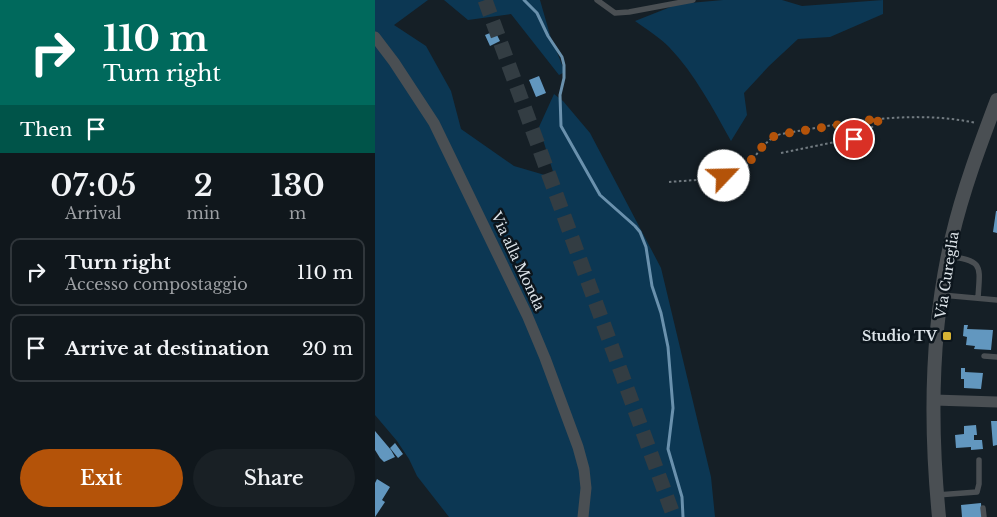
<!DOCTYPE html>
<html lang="en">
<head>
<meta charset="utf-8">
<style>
	:root { --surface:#10171c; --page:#192025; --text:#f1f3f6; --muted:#9c9fa3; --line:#30363b; --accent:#b45309 }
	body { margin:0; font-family:"Libre Baskerville",serif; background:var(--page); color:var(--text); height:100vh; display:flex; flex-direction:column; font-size:19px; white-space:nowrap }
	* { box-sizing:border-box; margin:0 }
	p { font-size:16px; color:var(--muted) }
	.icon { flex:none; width:28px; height:28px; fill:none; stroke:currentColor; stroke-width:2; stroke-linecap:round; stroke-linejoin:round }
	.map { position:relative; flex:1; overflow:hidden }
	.drawer { display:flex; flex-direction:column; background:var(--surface); width:375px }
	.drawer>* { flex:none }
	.hud { background:#00695c; color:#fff; overflow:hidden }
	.pin { position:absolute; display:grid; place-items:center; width:42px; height:42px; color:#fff; margin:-21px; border:2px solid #fff; border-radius:50%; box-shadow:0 1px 5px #0007 }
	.me { position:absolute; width:55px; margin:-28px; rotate:66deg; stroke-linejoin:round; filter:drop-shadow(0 0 4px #0008) }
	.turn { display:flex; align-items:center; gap:18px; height:105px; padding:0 20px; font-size:22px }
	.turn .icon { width:65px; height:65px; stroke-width:2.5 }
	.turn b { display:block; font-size:35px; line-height:42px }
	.then { display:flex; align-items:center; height:48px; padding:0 20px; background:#0003; gap:10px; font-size:19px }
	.eta { display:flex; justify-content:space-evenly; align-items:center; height:85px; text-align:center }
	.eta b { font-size:30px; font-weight:600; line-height:35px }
	.cta { display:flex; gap:10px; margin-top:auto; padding:10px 20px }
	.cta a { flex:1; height:58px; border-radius:30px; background:var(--accent); color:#fff; font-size:20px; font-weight:600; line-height:58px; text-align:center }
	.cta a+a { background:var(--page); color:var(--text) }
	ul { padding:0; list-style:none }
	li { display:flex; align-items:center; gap:15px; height:68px; margin:0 10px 8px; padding:0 10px; border:2px solid var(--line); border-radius:10px }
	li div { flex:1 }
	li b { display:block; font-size:19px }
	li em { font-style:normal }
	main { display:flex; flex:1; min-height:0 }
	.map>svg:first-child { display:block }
	.green { fill:#0c3753 }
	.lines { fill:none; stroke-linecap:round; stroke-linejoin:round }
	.stream { stroke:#6a91ad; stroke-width:3 }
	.building { fill:#6297bf }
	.trunk-tunnel { stroke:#333d43; stroke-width:15; stroke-dasharray:15 8; stroke-linecap:butt }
	.path { stroke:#727b81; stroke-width:2; stroke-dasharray:2.5 2.5; stroke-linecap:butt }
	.service { stroke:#4a4f53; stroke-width:5.5 }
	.minor { stroke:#4a4f53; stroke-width:11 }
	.tertiary { stroke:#4a4f53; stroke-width:14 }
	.route { stroke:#b45309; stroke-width:9; stroke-dasharray:0 16.2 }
	.poi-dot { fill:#d8b434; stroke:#0c151c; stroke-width:2 }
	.labels { text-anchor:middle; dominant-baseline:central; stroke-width:5; stroke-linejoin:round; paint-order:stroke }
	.street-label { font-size:14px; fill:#dde4e9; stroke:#0c151c }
	.poi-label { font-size:14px; font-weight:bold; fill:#dde4e9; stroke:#0c151c; text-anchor:end }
</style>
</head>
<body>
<main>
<section class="drawer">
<div class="hud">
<div class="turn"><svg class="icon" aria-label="right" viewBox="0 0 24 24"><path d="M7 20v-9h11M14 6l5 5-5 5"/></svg><div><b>110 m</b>Turn right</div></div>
<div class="then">Then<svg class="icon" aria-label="arrive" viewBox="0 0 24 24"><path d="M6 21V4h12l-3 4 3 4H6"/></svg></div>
</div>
<div class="eta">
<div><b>07:05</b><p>Arrival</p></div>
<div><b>2</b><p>min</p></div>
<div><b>130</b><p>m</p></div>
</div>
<ul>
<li><svg class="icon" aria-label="right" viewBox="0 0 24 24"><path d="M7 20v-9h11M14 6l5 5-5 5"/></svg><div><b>Turn right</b><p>Accesso compostaggio</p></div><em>110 m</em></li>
<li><svg class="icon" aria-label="arrive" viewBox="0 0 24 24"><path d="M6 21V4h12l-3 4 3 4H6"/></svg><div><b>Arrive at destination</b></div><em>20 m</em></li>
</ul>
<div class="cta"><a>Exit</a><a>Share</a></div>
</section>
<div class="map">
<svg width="622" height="517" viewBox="0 0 622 517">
	<rect width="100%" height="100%" fill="#151f26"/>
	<path class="green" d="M0,0H53L19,25L51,46L76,91L86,129L139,166L180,178L164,127L179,94L188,101L215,133L286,268L336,477L340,517H74L42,476L34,459L22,441L0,415Z
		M69,0H165L175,35L190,72L184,75L136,14L93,20Z
		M348,0H407L427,6L508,0V14L455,37L423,39L394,66L369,93L372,115L356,141C338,109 320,74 294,47C284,37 271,29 260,21L303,4Z"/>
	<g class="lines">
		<path class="stream" d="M149,0L162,13L173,36L187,57L189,65V78L185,95L186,126L225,195L260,226L265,232L271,247L277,286L286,313L293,347L298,408L293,449L307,497L308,517"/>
	</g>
	<path class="building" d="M120,31L125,41L115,46L110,35Z
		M164,76L171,93L161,97L154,80Z
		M621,211H622V233L618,232Z
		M589,325H593L592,329L618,330L616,350L599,349L600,346L591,345L592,337L588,336Z
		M586,368H590V372L608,373L606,389L589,388V379H586Z
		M616,421H622V445L618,446Z
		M601,425L602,435H599V440H607L608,449L596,450V447L581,448L580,435L589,434V426Z
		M0,431L16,450L20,457L9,462L5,458L0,450Z
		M20,443L28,454L23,458L15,448Z
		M2,479L15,487L7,500L10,502L0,517V483Z
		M606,503L607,517H587L586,505Z"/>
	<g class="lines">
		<path class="trunk-tunnel" d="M110,0L299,517"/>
		<path class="path" d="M406,153L485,137L490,134L506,118
			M294,182C315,180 349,180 366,170C381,160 388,139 406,134C470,123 536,109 601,123"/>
		<path class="service" d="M222,0L240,13L254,12L318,0
			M573,256C609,261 605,265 603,298
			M567,295L622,300
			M609,356L622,357
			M562,495L602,492L604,484V460
			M608,508L609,517"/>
		<path class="minor" d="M0,37L19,62L59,123L152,315L170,358L203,447L209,469L211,488L208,517
			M559,400L622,402"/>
		<path class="tertiary" d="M564,517C555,426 556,326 577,237C588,190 605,145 622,100"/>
	</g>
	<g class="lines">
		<path class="route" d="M349,176C378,169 379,149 401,135L506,118L490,134L479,139"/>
	</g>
	<rect class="poi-dot" x="567" y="331" width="10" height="10" rx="2.5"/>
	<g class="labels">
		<g class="street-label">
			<text transform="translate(143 261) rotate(65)">Via alla Monda</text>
			<text transform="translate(572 275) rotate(-81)">Via Cureglia</text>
		</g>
		<g class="poi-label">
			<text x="562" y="336">Studio TV</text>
		</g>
	</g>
</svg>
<div class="pin" style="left:479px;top:139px;background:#d93025"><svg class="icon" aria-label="arrive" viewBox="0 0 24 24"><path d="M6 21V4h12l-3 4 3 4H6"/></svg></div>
<svg class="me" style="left:349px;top:176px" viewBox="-20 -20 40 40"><circle r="19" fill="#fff"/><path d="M0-13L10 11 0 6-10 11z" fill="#b45309"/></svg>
</div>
</main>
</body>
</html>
